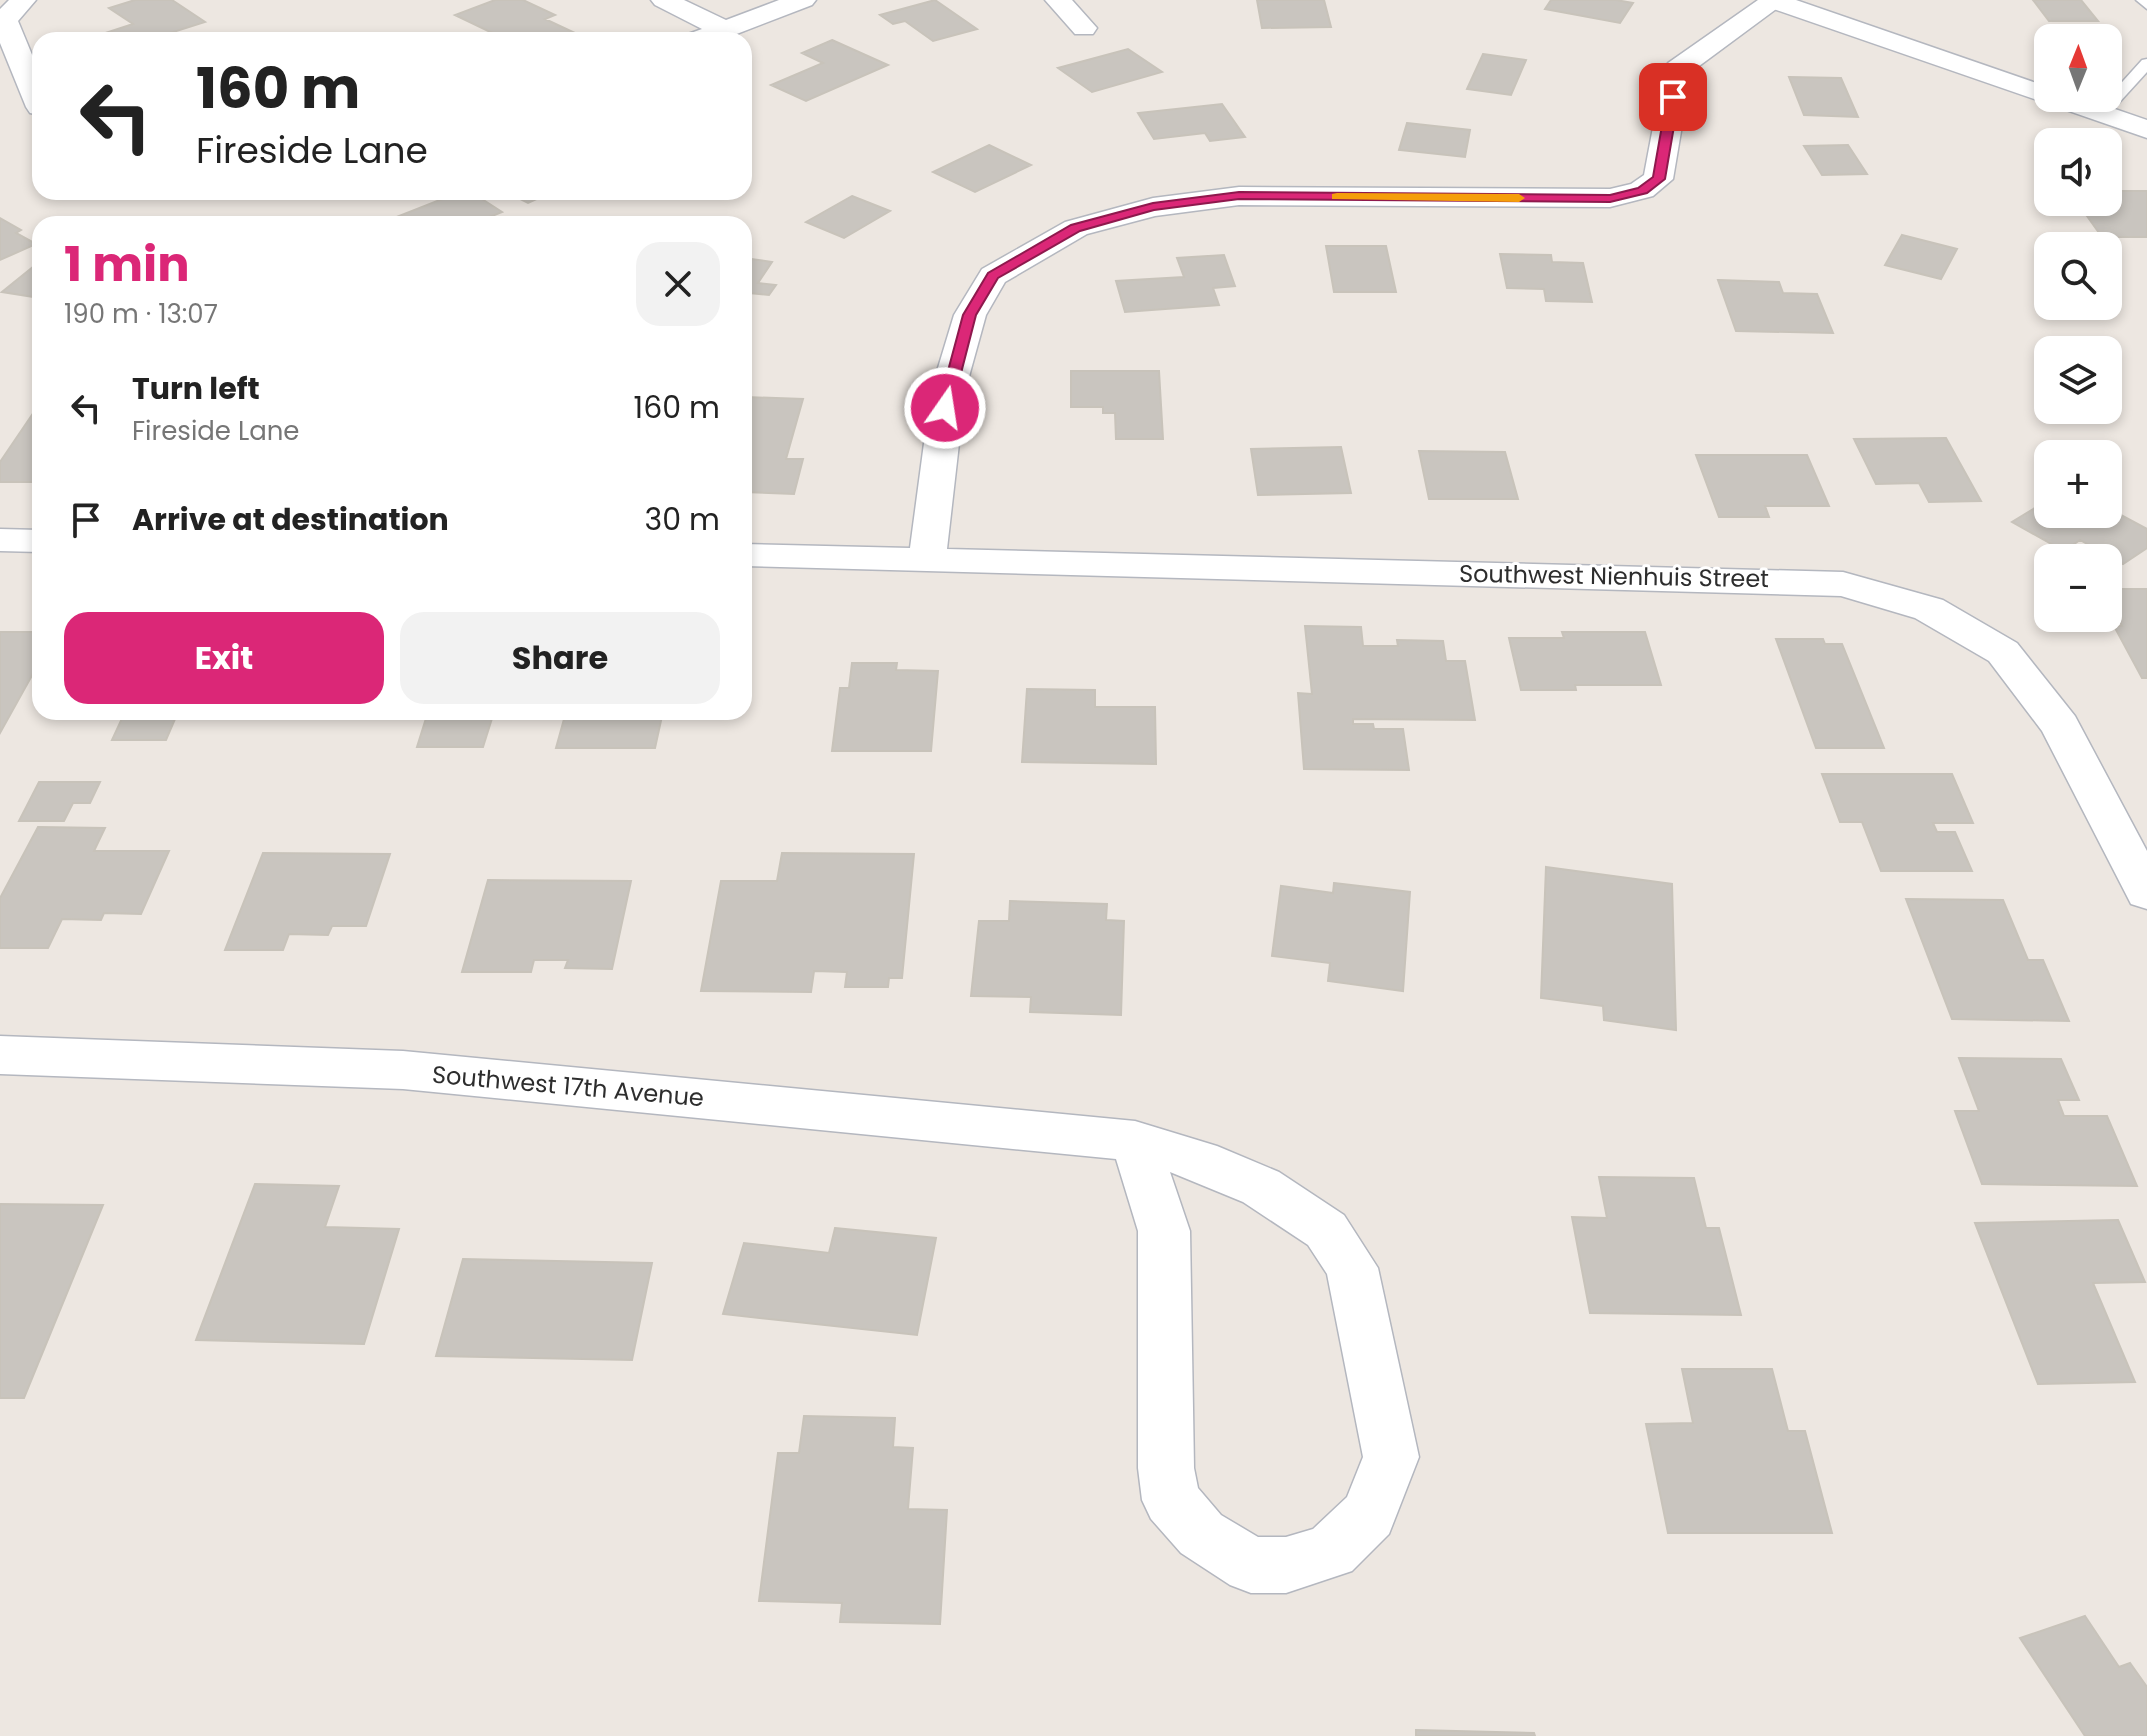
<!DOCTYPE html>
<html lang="en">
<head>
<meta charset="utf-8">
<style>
	:root { --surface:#fff; --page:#f2f2f2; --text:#222; --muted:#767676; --accent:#db2777 }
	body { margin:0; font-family:Poppins,sans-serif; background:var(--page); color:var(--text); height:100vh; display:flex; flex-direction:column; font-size:30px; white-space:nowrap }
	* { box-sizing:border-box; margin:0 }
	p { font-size:26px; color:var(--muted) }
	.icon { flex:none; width:44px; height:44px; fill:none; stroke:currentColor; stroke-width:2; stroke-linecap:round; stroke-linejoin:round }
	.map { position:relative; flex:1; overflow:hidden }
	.sheet { position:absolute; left:32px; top:216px; width:720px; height:504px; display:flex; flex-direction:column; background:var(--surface); border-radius:24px; box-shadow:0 4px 12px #0003 }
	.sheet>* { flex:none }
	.guide { position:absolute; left:32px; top:32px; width:720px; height:168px; border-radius:24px; box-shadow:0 4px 12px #0003; background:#fff; color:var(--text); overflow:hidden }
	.needle { width:52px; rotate:1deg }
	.tools { position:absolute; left:2034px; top:24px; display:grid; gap:16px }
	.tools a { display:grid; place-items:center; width:88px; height:88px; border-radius:16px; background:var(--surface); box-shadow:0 4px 12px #0003; font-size:40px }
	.pin { position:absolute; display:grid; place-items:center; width:68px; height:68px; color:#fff; margin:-34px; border-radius:16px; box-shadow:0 4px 12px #0006 }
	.me { position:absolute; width:88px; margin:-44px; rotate:13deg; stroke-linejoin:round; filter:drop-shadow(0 0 6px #0008) }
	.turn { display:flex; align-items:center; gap:28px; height:168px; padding:0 32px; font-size:36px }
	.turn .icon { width:104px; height:104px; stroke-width:2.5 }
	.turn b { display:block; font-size:56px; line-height:68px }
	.round { display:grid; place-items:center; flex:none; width:84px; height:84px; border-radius:24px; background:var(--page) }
	.headline { display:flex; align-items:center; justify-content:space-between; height:136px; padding:0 32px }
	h1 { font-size:48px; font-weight:700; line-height:60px; color:var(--accent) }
	.cta { display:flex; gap:16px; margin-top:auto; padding:16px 32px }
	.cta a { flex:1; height:92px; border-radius:24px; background:var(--accent); color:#fff; font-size:32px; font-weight:700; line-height:92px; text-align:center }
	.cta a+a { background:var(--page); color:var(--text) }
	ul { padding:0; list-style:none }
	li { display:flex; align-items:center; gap:24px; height:112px; padding:0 32px }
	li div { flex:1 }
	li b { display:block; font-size:30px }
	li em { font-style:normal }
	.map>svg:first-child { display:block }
	.building { fill:#c9c5bf; stroke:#c8c3ba; stroke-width:2 }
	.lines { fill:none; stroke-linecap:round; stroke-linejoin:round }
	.service-casing { stroke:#b4b7bf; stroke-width:3 }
	.minor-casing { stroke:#b4b7bf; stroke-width:3 }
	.tertiary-casing { stroke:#b4b7bf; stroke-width:3 }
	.service { fill:#fff; fill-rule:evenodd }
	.minor { fill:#fff; fill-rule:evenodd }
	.tertiary { fill:#fff; fill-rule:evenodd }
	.route { fill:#db2777; stroke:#8e194d; stroke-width:2 }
	.slow { fill:#f59e0b }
	.labels { text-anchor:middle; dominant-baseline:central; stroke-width:6; stroke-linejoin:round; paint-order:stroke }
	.street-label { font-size:24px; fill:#2d2d2d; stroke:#fff }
</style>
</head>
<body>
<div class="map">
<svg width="2147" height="1736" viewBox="0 0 2147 1736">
	<rect width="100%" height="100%" fill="#ede7e1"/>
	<path class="building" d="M135,0H172L205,22L148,40H110L102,34L133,24L109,8Z
		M495,0H523L555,15L545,19L577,34L562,40H507L455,15Z
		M935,0L977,29L933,41L905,21L893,24L880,15Z
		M1257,0H1324L1331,27L1262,28Z
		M1551,0H1616L1633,3L1620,23L1545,9Z
		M2033,0H2081L2098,21H2049Z
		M832,40L888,65L806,101L771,85L823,63L802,53Z
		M1128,49L1162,72L1092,92L1058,68Z
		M1483,54L1526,60L1511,95L1467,89Z
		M1789,77L1841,78L1858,117L1804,115Z
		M1222,104L1245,137L1210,141L1205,133L1154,139L1138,113Z
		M1407,123L1470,130L1465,157L1399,150Z
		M989,145L1031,165L975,192L933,172Z
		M1848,145L1867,174L1822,175L1804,146Z
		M2108,191H2147V237H2102L2077,202H2108Z
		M460,192H471L502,212L472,224H395L389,220Z
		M506,192H552L528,203Z
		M852,196L890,211L844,238L806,222Z
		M0,218L21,230L16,233L36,244L0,260Z
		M1902,235L1957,249L1941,279L1885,265Z
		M1326,246H1386L1396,292H1334Z
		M1500,254L1551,255L1552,262L1583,263L1592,302L1546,301L1544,289L1507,288Z
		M1224,255L1235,286L1213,288L1219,305L1125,312L1116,281L1184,277L1177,258Z
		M744,258L772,262L758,283L776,285L769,295L749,293L744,300Z
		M39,262L40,298L2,292Z
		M1718,280L1779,282L1783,293L1817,294L1833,333L1736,331Z
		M1071,371H1159L1163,439H1116L1115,413H1103V407H1071Z
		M746,397L803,399L786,459H803L794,494L745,492L750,478L744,477Z
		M36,409H40V482H0V462Z
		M1946,438L1981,501L1929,502L1919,483L1876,484L1854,439Z
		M1341,447L1351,493L1258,495L1251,449Z
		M1419,451L1505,452L1518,499H1429Z
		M1696,455H1807L1829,506H1765L1769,517H1719Z
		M2048,500V514H2108V508L2147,529V548L2123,564L2080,540L2064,551L2012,522Z
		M2108,589H2147V678H2142L2114,626H2122L2108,599Z
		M1305,626L1361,627L1363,646H1398L1397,640L1443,641L1446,661H1465L1475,720L1353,719V724H1373L1374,729H1403L1409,770L1304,769L1298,693L1312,694Z
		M0,632H40V661L0,733Z
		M1562,632H1645L1661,685H1575L1576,690H1521L1509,638H1564Z
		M1776,639H1823L1825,644H1842L1884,748H1816Z
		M852,663H897L896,670L938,671L931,751H832L840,688H849Z
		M1027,689L1095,690V707H1155L1156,764L1022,762Z
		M125,712H178L166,740H112Z
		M428,712H494L483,747H417Z
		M566,712H691L690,715L662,716L655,748H556Z
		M1822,774H1952L1973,823H1933L1937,832H1955L1972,871H1881L1862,822H1840Z
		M39,782H100L90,803H73L64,821H19Z
		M38,827L105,828L94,851H169L141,914L104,913L101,920L62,919L48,948H0V898Z
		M263,853L390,854L366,926H332L328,935L289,934L283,950H225Z
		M782,853L914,854L902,978H889L888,987H845L847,972L814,971L811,992L701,991L721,881H777Z
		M1546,867L1672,884L1676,1030L1604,1020L1603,1006L1541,998Z
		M488,880L631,881L612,969L565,968L568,960H534L531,972H462Z
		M1334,883L1410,892L1403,991L1328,981L1330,963L1272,956L1281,886L1333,893Z
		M1906,899L2003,900L2028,960H2043L2069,1021L1952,1019Z
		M1010,901L1107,904L1106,920L1124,921L1121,1015L1030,1012L1031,997L971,996L979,921H1009Z
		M1959,1058L2061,1059L2079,1100H2058L2064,1116H2107L2137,1186L1982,1184L1955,1111H1979Z
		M1599,1177L1694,1178L1706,1228H1719L1741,1315L1590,1313L1572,1217L1607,1218Z
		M255,1184L339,1186L325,1227L399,1229L364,1344L196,1340Z
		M0,1204L103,1205L24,1398H0Z
		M2118,1220L2145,1282L2093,1283L2135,1382L2038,1384L1975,1223Z
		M835,1228L936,1238L917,1335L723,1314L744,1243L829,1253Z
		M463,1259L652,1263L632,1360L436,1356Z
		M1682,1369H1772L1788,1431H1805L1832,1533H1668L1646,1424L1693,1423Z
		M804,1416L895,1418L893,1447L913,1448L908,1509L947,1510L940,1624L840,1622L842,1603L759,1601L778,1453H799Z
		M2085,1616L2119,1667L2130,1663L2147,1687V1736H2085L2020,1638Z
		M1416,1730L1534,1733L1535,1736H1416Z"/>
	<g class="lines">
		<defs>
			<path id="service" d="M2136,0H2147V9Z
				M2147,59V72L2106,117H2096V111L2142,60Z"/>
			<path id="minor" d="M9,0H36L18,21L40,74V115L30,113L26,107L0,43V9Z
				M651,0H684L726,20L779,0H816L812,5L721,40H684L688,34L702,29L655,5Z
				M1045,0H1072L1097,28L1093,34H1075Z
				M1758,0L1787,1L1691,72L1673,179L1653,196L1610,207L1239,205L1155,216L1087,234L1005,282L986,315L965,391L947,549L1843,572L1943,600L2017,643L2075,716L2147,851V909L2131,904L2042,731L1989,661L1915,618L1841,596L744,566V544L910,548L931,391L954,315L982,269L1065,222L1153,198L1239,187L1610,189L1631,184L1644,175L1664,69L1668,63Z
				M0,529L40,530V552L0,551Z
				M0,1036L403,1051L1135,1121L1217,1146L1279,1172L1344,1215L1378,1268L1419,1457L1389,1534L1352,1571L1286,1593H1251L1230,1585L1181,1553L1151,1519L1142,1500L1138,1468V1231L1116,1159L403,1089L0,1074ZM1170,1172L1243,1202L1308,1245L1327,1274L1363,1457L1347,1497L1313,1529L1286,1537H1258L1221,1515L1198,1488L1194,1468L1190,1231Z"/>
			<path id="tertiary" d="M1758,0H1796L2048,87V98H2083L2147,120V138L1762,5Z"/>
		</defs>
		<use href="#service" class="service-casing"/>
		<use href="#minor" class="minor-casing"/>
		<use href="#tertiary" class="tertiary-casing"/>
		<use href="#service" class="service"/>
		<use href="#minor" class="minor"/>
		<use href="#tertiary" class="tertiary"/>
	</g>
	<path class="route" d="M1673,93L1679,97L1665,179L1647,193L1610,202L1239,199L1154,210L1080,231L998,278L976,315L952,408L945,412L938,408L963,315L988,273L1071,225L1153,203L1239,192L1610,195L1638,188L1653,177L1667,97Z"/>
	<path class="slow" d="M1337,193L1519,194L1525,198L1519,202L1332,199V194Z"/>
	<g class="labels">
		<g class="street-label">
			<text transform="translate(1614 576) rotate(1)">Southwest Nienhuis Street</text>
			<text transform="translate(568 1086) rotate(5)">Southwest 17th Avenue</text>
		</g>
	</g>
</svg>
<div class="tools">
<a><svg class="needle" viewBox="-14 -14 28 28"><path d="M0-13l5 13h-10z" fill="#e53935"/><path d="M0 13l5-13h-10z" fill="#767676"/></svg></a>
<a><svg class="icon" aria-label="sound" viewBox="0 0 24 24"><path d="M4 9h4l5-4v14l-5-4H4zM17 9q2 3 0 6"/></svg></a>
<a><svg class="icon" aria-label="search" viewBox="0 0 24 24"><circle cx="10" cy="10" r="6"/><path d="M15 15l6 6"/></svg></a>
<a><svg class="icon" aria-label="layers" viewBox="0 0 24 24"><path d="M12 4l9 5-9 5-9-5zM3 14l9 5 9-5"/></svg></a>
<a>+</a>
<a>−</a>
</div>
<div class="pin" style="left:1673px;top:97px;background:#d93025"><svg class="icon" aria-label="arrive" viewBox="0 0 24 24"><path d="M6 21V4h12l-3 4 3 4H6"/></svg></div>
<svg class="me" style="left:945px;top:408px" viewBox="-20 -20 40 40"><circle r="17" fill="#db2777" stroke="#fff" stroke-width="3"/><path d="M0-11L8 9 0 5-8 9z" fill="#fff"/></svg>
<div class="guide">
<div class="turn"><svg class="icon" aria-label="left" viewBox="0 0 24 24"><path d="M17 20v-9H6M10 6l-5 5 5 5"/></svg><div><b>160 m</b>Fireside Lane</div></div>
</div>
<section class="sheet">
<div class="headline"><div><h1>1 min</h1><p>190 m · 13:07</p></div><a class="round"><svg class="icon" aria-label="close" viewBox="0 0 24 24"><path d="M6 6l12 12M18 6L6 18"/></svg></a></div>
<ul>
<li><svg class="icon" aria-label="left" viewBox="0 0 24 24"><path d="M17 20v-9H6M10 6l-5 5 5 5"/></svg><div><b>Turn left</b><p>Fireside Lane</p></div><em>160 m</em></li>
<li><svg class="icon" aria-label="arrive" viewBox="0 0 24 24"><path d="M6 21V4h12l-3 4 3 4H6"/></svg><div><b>Arrive at destination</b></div><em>30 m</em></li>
</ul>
<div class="cta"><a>Exit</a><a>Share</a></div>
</section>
</div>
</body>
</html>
